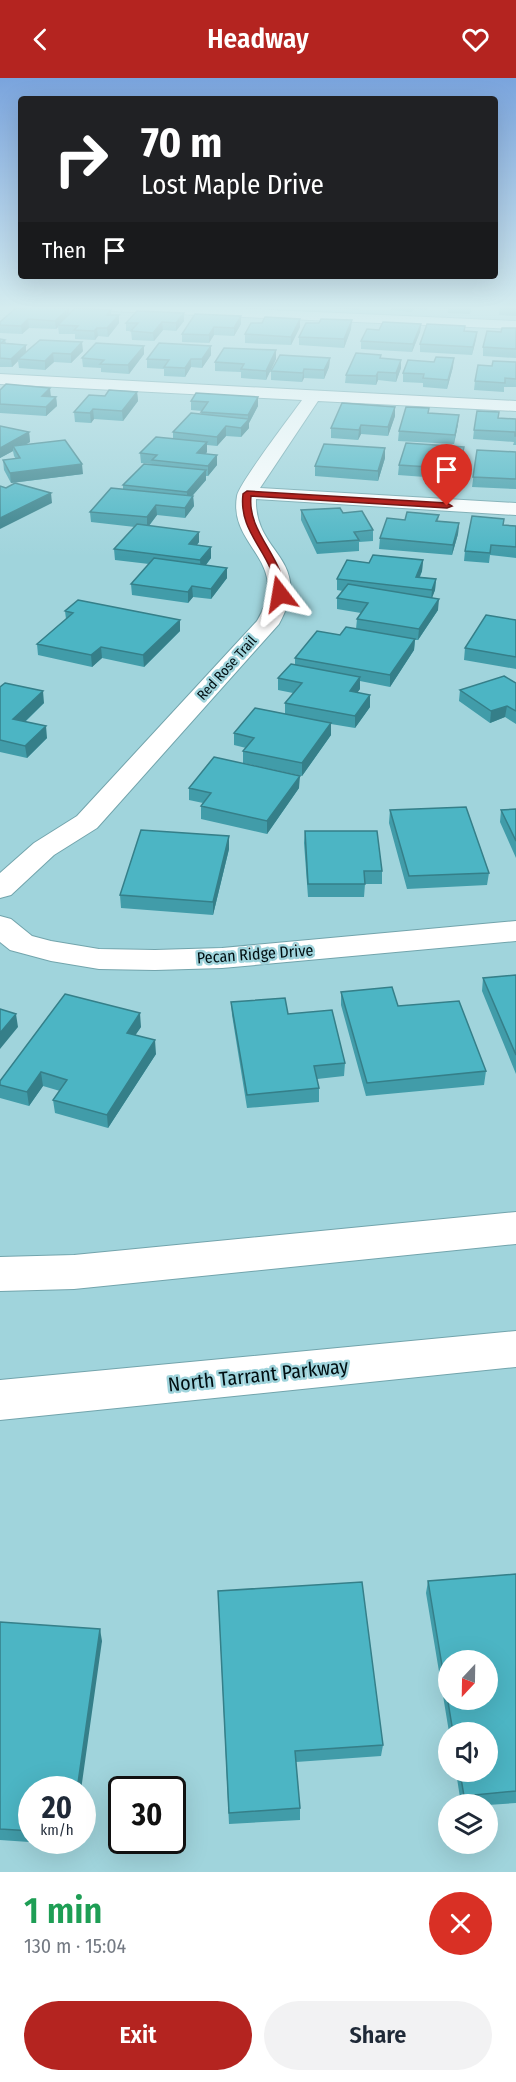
<!DOCTYPE html>
<html lang="en">
<head>
<meta charset="utf-8">
<style>
	:root { --surface:#fff; --page:#f2f2f3; --text:#1f2937; --muted:#747a83; --accent:#b42420 }
	body { margin:0; font-family:"Fira Sans Condensed",sans-serif; background:var(--page); color:var(--text); height:100vh; display:flex; flex-direction:column; font-size:22px; white-space:nowrap }
	* { box-sizing:border-box; margin:0 }
	p { font-size:20px; color:var(--muted) }
	.icon { flex:none; width:33px; height:33px; fill:none; stroke:currentColor; stroke-width:2; stroke-linecap:round; stroke-linejoin:round }
	.map { position:relative; height:1794px; overflow:hidden }
	.panel { display:flex; flex-direction:column; background:var(--surface); flex:1 }
	.panel>* { flex:none }
	.guide { position:absolute; left:18px; top:18px; width:480px; height:183px; border-radius:6px; box-shadow:0 6px 24px #0002; background:#202124; color:#fff; overflow:hidden }
	.needle { width:39px; rotate:202deg }
	.controls { position:absolute; left:438px; top:1572px; display:grid; gap:12px }
	.controls a { display:grid; place-items:center; width:60px; height:60px; border-radius:50%; background:var(--surface); box-shadow:0 6px 24px #0002; font-size:30px }
	.speed { position:absolute; left:18px; top:1698px; display:flex; gap:12px; font-size:30px; font-weight:700; text-align:center }
	.speed>* { display:grid; place-content:center; width:78px; height:78px; border-radius:50%; background:var(--surface); box-shadow:0 6px 24px #0002; line-height:1 }
	.speed small { font-size:15px; font-weight:400 }
	.speed .limit { border:3px solid #111; border-radius:9px; background:#fff; color:#111 }
	.pin { position:absolute; display:grid; place-items:center; width:51px; height:51px; color:#fff; margin:-62px -26px; border-radius:50% 50% 50% 0; rotate:-45deg; box-shadow:0 0 6px #0007 }
	.pin .icon { rotate:45deg }
	.me { position:absolute; width:66px; margin:-33px; rotate:346deg; stroke-linejoin:round; filter:drop-shadow(0 0 4px #0008) }
	.turn { display:flex; align-items:center; gap:21px; height:126px; padding:0 24px; font-size:27px }
	.turn .icon { width:78px; height:78px; stroke-width:2.5 }
	.turn b { display:block; font-size:42px; line-height:51px }
	.then { display:flex; align-items:center; height:57px; padding:0 24px; background:#0003; gap:12px; font-size:22px }
	.round { display:grid; place-items:center; flex:none; width:63px; height:63px; border-radius:32px; background:var(--page) }
	.headline { display:flex; align-items:center; justify-content:space-between; height:102px; padding:0 24px }
	h1 { font-size:36px; font-weight:600; line-height:45px; color:#1e9e55 }
	.button { display:flex; gap:12px; margin-top:auto; padding:12px 24px }
	.button a { flex:1; height:69px; border-radius:36px; background:var(--accent); color:#fff; font-size:24px; font-weight:600; line-height:69px; text-align:center }
	.button a+a { background:var(--page); color:var(--text) }
	header { display:flex; justify-content:space-between; align-items:center; height:78px; padding:0 24px; background:var(--accent); color:#fff; font-size:27px; font-weight:600 }
	.map>svg:first-child { display:block }
	.lines { fill:none; stroke-linecap:round; stroke-linejoin:round }
	.minor-casing { stroke:#72a4ac; stroke-width:2 }
	.major-casing { stroke:#72a4ac; stroke-width:2 }
	.minor { fill:#fff; fill-rule:evenodd }
	.major { fill:#fff; fill-rule:evenodd }
	.wall { fill:#419ca9 }
	.shaded-wall { fill:#357f89 }
	.building { fill:#4cb5c4; stroke:#357f89; stroke-width:1.5; fill-rule:evenodd }
	.route { fill:#b42420; stroke:#751715; stroke-width:1.5 }
	.labels { text-anchor:middle; dominant-baseline:central; stroke-width:5; stroke-linejoin:round; paint-order:stroke }
	.far-street-label { font-size:14px; fill:#000e11; stroke:#a0d4dc }
	.street-label { font-size:16px; fill:#000e11; stroke:#a0d4dc }
	.near-street-label { font-size:20px; fill:#000e11; stroke:#a0d4dc }
</style>
</head>
<body>
<header><svg class="icon" aria-label="back" viewBox="0 0 24 24"><path d="M15 5l-7 7 7 7"/></svg>Headway<svg class="icon" aria-label="heart" viewBox="0 0 24 24"><path d="M12 20l-8-8c-3-5 5-10 8-4 3-6 11-1 8 4z"/></svg></header>
<div class="map">
<svg width="516" height="1794" viewBox="0 0 516 1794">
	<rect width="100%" height="100%" fill="#a0d4dc"/>
	<g class="lines">
		<defs>
			<path id="minor" d="M80,228H182L516,243V251L87,232Z
				M0,296L516,323V333L318,323L260,410L516,425V437L256,421C254,477 315,480 279,546L97,750L54,777L11,817L0,820V795L34,765L77,738L257,543C293,482 228,470 237,418C239,405 291,338 302,322L0,306Z
				M0,838L11,841L32,858L51,863L99,871L155,872L222,870L516,843V863L222,890L155,892L99,891L51,883L10,872L0,864Z"/>
			<path id="major" d="M516,1134V1166L74,1211L0,1213V1179L74,1177Z
				M516,1253V1289L0,1342V1302Z"/>
		</defs>
		<use href="#minor" class="minor-casing"/>
		<use href="#major" class="major-casing"/>
		<use href="#minor" class="minor"/>
		<use href="#major" class="major"/>
	</g>
	<path class="wall" d="M318,228H361L359,232L318,229Z
		M391,228H428L427,232L414,231L412,234L391,232Z
		M435,228H483V229L472,228L470,236L448,235V231L435,230Z
		M500,228H516V238L499,237Z
		M69,230V236L111,232V237L119,245L108,259L98,258L95,262L75,261V256H59L58,249L56,251L29,250L22,256L0,255V244L25,231Z
		M184,235V243L176,253L163,252L154,263L132,262L131,253H126V245Z
		M241,238V246L234,258L214,257L209,265L182,264V256Z
		M300,241V249L291,267L245,265V256L262,245Z
		M421,246L420,254L412,274L361,271V263L379,252Z
		M465,248V253L477,254L472,277L420,274V266Z
		M516,250V280L483,278V269Z
		M351,251L344,270L299,267V259Z
		M0,261L5,262L6,265L26,267V274L83,273L71,285L54,284L45,292L19,290L18,283L12,289H0Z
		M144,268V276L129,296L101,294V290L83,289L82,280Z
		M211,268V277L202,290L191,289L185,299L164,298V291L147,290V281Z
		M276,272V281L266,302L241,300V294L215,293V284Z
		M381,277V280L401,282V290L396,304L378,302L376,307L345,305L346,297Z
		M330,280L329,289L324,301L304,300L302,304L271,302V293Z
		M516,284V309H504V314L474,312L475,303L492,288Z
		M453,289L447,311L423,309V305L403,304V295Z
		M0,312L56,319L57,328L46,338L0,335Z
		M137,314L138,323L123,343L94,341L91,345L75,344L74,334L105,318Z
		M191,323L258,328L249,345V350L241,359L226,358L217,368L207,367V374L205,376L217,387L208,398H206V402L192,418H193L194,428L185,440L157,437L149,448L199,464L197,467L211,469V480L206,487L227,490V500L211,521L193,519L188,525L132,517L131,506L149,486L115,482L114,471L135,449L91,444L90,434L123,411V407L152,386L141,385L140,375L173,360V354L201,336L202,333L191,332Z
		M429,335L458,346L454,366L398,363L399,353Z
		M395,338L388,358L361,356L358,362L331,360V350Z
		M498,340L516,341V367H513L514,364L473,361L474,352Z
		M0,348L29,354L30,364L25,367L83,396L11,405L4,392L3,382L16,381L14,378L13,373L0,380Z
		M464,369L463,379L456,408L425,406V399L398,397L399,387Z
		M385,370V380L378,403L315,398V388Z
		M477,372L516,374V411L472,409Z
		M301,432L343,435L373,452V463L359,464V473L317,476L301,442Z
		M439,437L438,443L459,445L458,456L452,477L379,471L380,460L405,442Z
		M504,447L516,448V480L490,477L489,485L464,483L465,473Z
		M423,482L422,493L420,499L436,501L435,512L432,519L438,532L418,562H415L414,572L390,609L360,603V611L357,614L370,629L355,650L331,646V657L302,698L243,685V673L246,670L234,667V655L285,636V625L293,615L278,612V600L295,587V580L340,557L356,551L357,541L361,535L337,531V520L343,513L337,512V501L369,485Z
		M65,533L180,542V553L144,589L102,580L92,589L38,577L37,566L66,541Z
		M516,542V591L464,582L465,570Z
		M516,605V646L505,639L490,645L459,623L460,612Z
		M0,609L44,625L25,644L47,660L27,680L0,674Z
		M189,710H299L267,756L201,741V728L203,725L189,722Z
		M516,731V780L500,744L501,732Z
		M390,732L489,795L487,807L407,811L389,745Z
		M305,753L382,793V806H365L364,819H308L304,765Z
		M229,758V771L213,837L121,830L120,817Z
		M516,897V996L482,913L483,900Z
		M341,914L398,928L486,993L484,1007L366,1018L341,927Z
		M231,924L288,936L345,985L344,998L317,1001L319,1010V1024L247,1030L232,937Z
		M141,949L135,957L156,976L108,1050L55,1035L53,1022L60,1013L43,1008L29,1028L0,1020V1003Z
		M516,1496V1725L488,1727L461,1726L456,1694H488V1654H449L426,1515L428,1503Z
		M218,1513L383,1667L381,1678L296,1684L300,1730V1742L229,1746Z
		M0,1544L102,1563L32,1712V1762H73V1767L0,1762Z"/>
	<path class="shaded-wall" d="M69,230L70,238L58,247V249L56,251L55,243Z
		M184,235V243L176,253V245Z
		M119,237V245L108,259L107,250Z
		M241,238V246L234,258V250Z
		M28,241L29,250L22,256L21,248Z
		M300,241V249L291,267V259Z
		M352,242L351,251L344,270V261Z
		M162,244L163,252L154,263L153,255Z
		M421,246L420,254L412,274L413,266Z
		M214,249V257L209,265V257Z
		M97,250L98,258L95,262L94,253Z
		M477,254L476,262L472,277L473,269Z
		M82,264L83,273L71,285V276Z
		M26,267V275L18,281V283L12,289L11,281Z
		M144,268V276L129,296L128,287Z
		M211,268V277L202,290V281Z
		M276,272V281L266,302V293Z
		M53,275L54,284L45,292V283Z
		M330,280L329,289L324,301V292Z
		M454,280L453,289L447,311L448,302Z
		M191,281V289L185,299V290Z
		M401,282V290L396,304V295Z
		M304,291V300L302,304L303,295Z
		M378,294V302L376,307V298Z
		M50,310L51,319L42,318Z
		M137,314L138,323L123,343L122,333Z
		M56,319L57,328L46,338V329Z
		M258,319V328L249,345V350L241,359V350L248,342V337Z
		M395,329V338L388,358V349Z
		M93,331L94,341L91,345L90,335Z
		M459,337L458,346L454,366L455,357Z
		M361,347V356L358,362L359,352Z
		M226,348V358L217,368V359Z
		M29,354L30,364L15,372L13,368V373L0,380V370Z
		M207,364V374L197,385V375Z
		M464,369L463,379L456,408L457,398Z
		M385,370V380L378,403V393Z
		M217,377V387L208,398V388Z
		M82,386L83,396L11,405L10,395Z
		M206,392V402L187,424V414Z
		M51,415L52,425L0,451V440Z
		M193,418L194,428L185,440V430Z
		M156,427L157,437L147,450V439Z
		M459,445L458,456L452,477L453,467Z
		M199,454V464L189,477V466Z
		M211,469V480L201,493L200,482Z
		M423,482L422,493L415,509L416,499Z
		M227,490V500L211,521V511Z
		M436,501L435,512L431,523L432,512Z
		M192,508L193,519L188,525V514Z
		M439,521L438,532L418,562L419,551Z
		M180,542V553L144,589L143,577Z
		M415,561L414,572L390,609V597Z
		M101,569L102,580L92,589L91,577Z
		M360,599V611L350,625V613Z
		M43,613L44,625L15,653L13,641Z
		M370,617V629L355,650V638Z
		M507,628L505,639L490,645L491,633Z
		M331,645V657L302,698V685Z
		M46,648L47,660L27,680L25,668Z
		M300,698L299,710L267,756V743Z
		M229,758V771L213,837V824Z
		M140,935L141,949L128,968L127,955Z
		M16,936L18,949L0,971V955Z
		M155,962L156,976L108,1050L107,1037Z
		M41,994L43,1008L29,1028L27,1014Z
		M100,1551L102,1563L81,1712H77Z"/>
	<path class="building" d="M29,228L69,230L55,243L28,241L21,248L0,247V244L16,230L25,231Z
		M500,228H516V230L500,229Z
		M75,230L111,232L107,237H119L107,250H97L94,253L74,252L78,248L58,247Z
		M137,233L184,235L176,245L162,244L153,255L131,253L138,245H126Z
		M195,236L241,238L234,250L214,249L209,257L182,256Z
		M265,239L300,241L291,259L245,256L251,245H262Z
		M321,241L352,242L344,261L299,259L306,245H319Z
		M383,244L421,246L413,266L361,263L367,251L379,252Z
		M427,246L465,248L464,253L477,254L473,269L420,266Z
		M502,250H516V271L483,269L487,253L501,254Z
		M0,261L5,262L1,265L26,267L11,281L0,280Z
		M40,262L82,264L71,276L53,275L45,283L18,281Z
		M96,265L144,268L128,287L100,286L104,282L82,280Z
		M159,265L211,268L202,281H191L185,290L164,289L169,282L147,281Z
		M224,270L276,272L266,293L241,291L244,286L215,284Z
		M356,275L381,277L380,280L401,282L396,295L378,294L376,298L346,297Z
		M280,277L330,280L324,292L304,291L303,295L271,293Z
		M436,279L454,280L448,302L423,300L424,296L403,295L408,282L434,284Z
		M493,283L516,284V301L505,300V305L475,303L478,287L492,288Z
		M6,306L50,310L42,318L56,319L46,329L0,326V312Z
		M109,312L137,314L122,333L93,331L90,335L74,334L89,317L105,318Z
		M196,315L258,319L248,337L201,334L208,324L191,323Z
		M342,325L395,329L388,349L361,347L359,352L331,350Z
		M406,329L429,330L428,335L459,337L455,357L399,353Z
		M477,333L499,334L498,340L516,341V358H515V354L474,352Z
		M191,335L249,341L241,350L226,348L217,359L173,354Z
		M0,348L29,354L0,370Z
		M156,359L207,364L197,375L217,377L208,388L152,382L157,377L140,375Z
		M65,362L82,386L10,395L3,382L20,380L13,368Z
		M406,365L464,369L457,398L426,396L428,389L399,387Z
		M324,366L385,370L378,393L315,388Z
		M477,372L516,374V401L473,399Z
		M144,386L206,392L187,414L123,407Z
		M15,405L51,415L0,440V408L6,410Z
		M111,410L193,418L185,430L156,427L147,439L90,434Z
		M340,430L343,435L362,433L373,452L354,454L359,462L317,465L301,432Z
		M407,434L439,437L436,443L459,445L453,467L380,460L387,440L405,442Z
		M472,438L504,441L503,447L516,448V469L491,467L490,475L465,473Z
		M137,446L199,454L189,466L211,469L200,482L114,471Z
		M373,477L423,482L416,499L436,501L432,512L337,501L347,482L369,485Z
		M154,480L227,490L211,511L192,508L188,514L131,506Z
		M348,506L439,521L419,551L357,541L368,525L337,520Z
		M78,522L180,542L143,577L101,569L91,577L37,566L73,535L65,533Z
		M486,537L516,542V579L465,570Z
		M346,549L415,561L390,597L295,580L317,553L340,557Z
		M291,586L360,599L350,613L370,617L355,638L285,625L302,605L278,600Z
		M504,598L516,605V633L507,628L491,633L460,612Z
		M5,605L43,613L13,641L46,648L25,668L0,662V609Z
		M255,630L331,645L302,685L243,673L254,660L234,655Z
		M214,679L300,698L267,743L201,728L211,715L189,710Z
		M466,729L489,795L409,798L390,732Z
		M516,731V763L501,732Z
		M141,752L229,758L213,824L120,817Z
		M305,753H377L382,793H364L365,806H308Z
		M516,897V977L483,900Z
		M392,909L398,928L459,923L486,993L367,1005L341,914Z
		M65,916L140,935L127,955L155,962L107,1037L53,1022L67,1002L41,994L27,1014L0,1007V1003Z
		M285,920L288,936L332,932L345,985L314,988L319,1010L247,1017L231,924Z
		M0,931L16,936L0,955Z
		M516,1496V1713L464,1718L460,1694H488V1654H453L428,1503ZM448,1582H488V1622H448Z
		M362,1504L383,1667L295,1673L300,1730L229,1735L218,1513Z
		M0,1544L100,1551L77,1712H32V1753L0,1751Z"/>
	<linearGradient id="sky" x2="0" y2="1"><stop stop-color="#7aa4dd"/><stop offset="0.48" stop-color="#d4ecef"/><stop offset="1" stop-color="#d4ecef" stop-opacity="0"/></linearGradient>
	<rect width="516" height="479" fill="url(#sky)"/>
	<path class="route" d="M247,413L447,425L452,428L447,430L251,418C247,455 284,479 285,516L280,518L276,516C275,475 238,458 243,416Z"/>
	<g class="labels">
		<g class="far-street-label">
			<text transform="translate(227 590) rotate(-48)">Red Rose Trail</text>
		</g>
		<g class="street-label">
			<text transform="translate(255 876) rotate(-4)">Pecan Ridge Drive</text>
		</g>
		<g class="near-street-label">
			<text transform="translate(258 1297) rotate(-6)">North Tarrant Parkway</text>
		</g>
	</g>
</svg>
<div class="controls">
<a><svg class="needle" viewBox="-14 -14 28 28"><path d="M0-13l5 13h-10z" fill="#e53935"/><path d="M0 13l5-13h-10z" fill="#747a83"/></svg></a>
<a><svg class="icon" aria-label="sound" viewBox="0 0 24 24"><path d="M4 9h4l5-4v14l-5-4H4zM17 9q2 3 0 6"/></svg></a>
<a><svg class="icon" aria-label="layers" viewBox="0 0 24 24"><path d="M12 4l9 5-9 5-9-5zM3 14l9 5 9-5"/></svg></a>
</div>
<div class="speed"><div>20<small>km/h</small></div><div class="limit">30</div></div>
<div class="pin" style="left:447px;top:428px;background:#d93025"><svg class="icon" aria-label="arrive" viewBox="0 0 24 24"><path d="M6 21V4h12l-3 4 3 4H6"/></svg></div>
<svg class="me" style="left:280px;top:516px" viewBox="-20 -20 40 40"><path d="M0-17L14 15 0 8-14 15z" fill="#b42420" stroke="#fff" stroke-width="4"/></svg>
<div class="guide">
<div class="turn"><svg class="icon" aria-label="right" viewBox="0 0 24 24"><path d="M7 20v-9h11M14 6l5 5-5 5"/></svg><div><b>70 m</b>Lost Maple Drive</div></div>
<div class="then">Then<svg class="icon" aria-label="arrive" viewBox="0 0 24 24"><path d="M6 21V4h12l-3 4 3 4H6"/></svg></div>
</div>
</div>
<section class="panel">
<div class="headline"><div><h1>1 min</h1><p>130 m · 15:04</p></div><a class="round" style="background:#d93025;color:#fff"><svg class="icon" aria-label="close" viewBox="0 0 24 24"><path d="M6 6l12 12M18 6L6 18"/></svg></a></div>
<div class="button"><a>Exit</a><a>Share</a></div>
</section>
</body>
</html>
